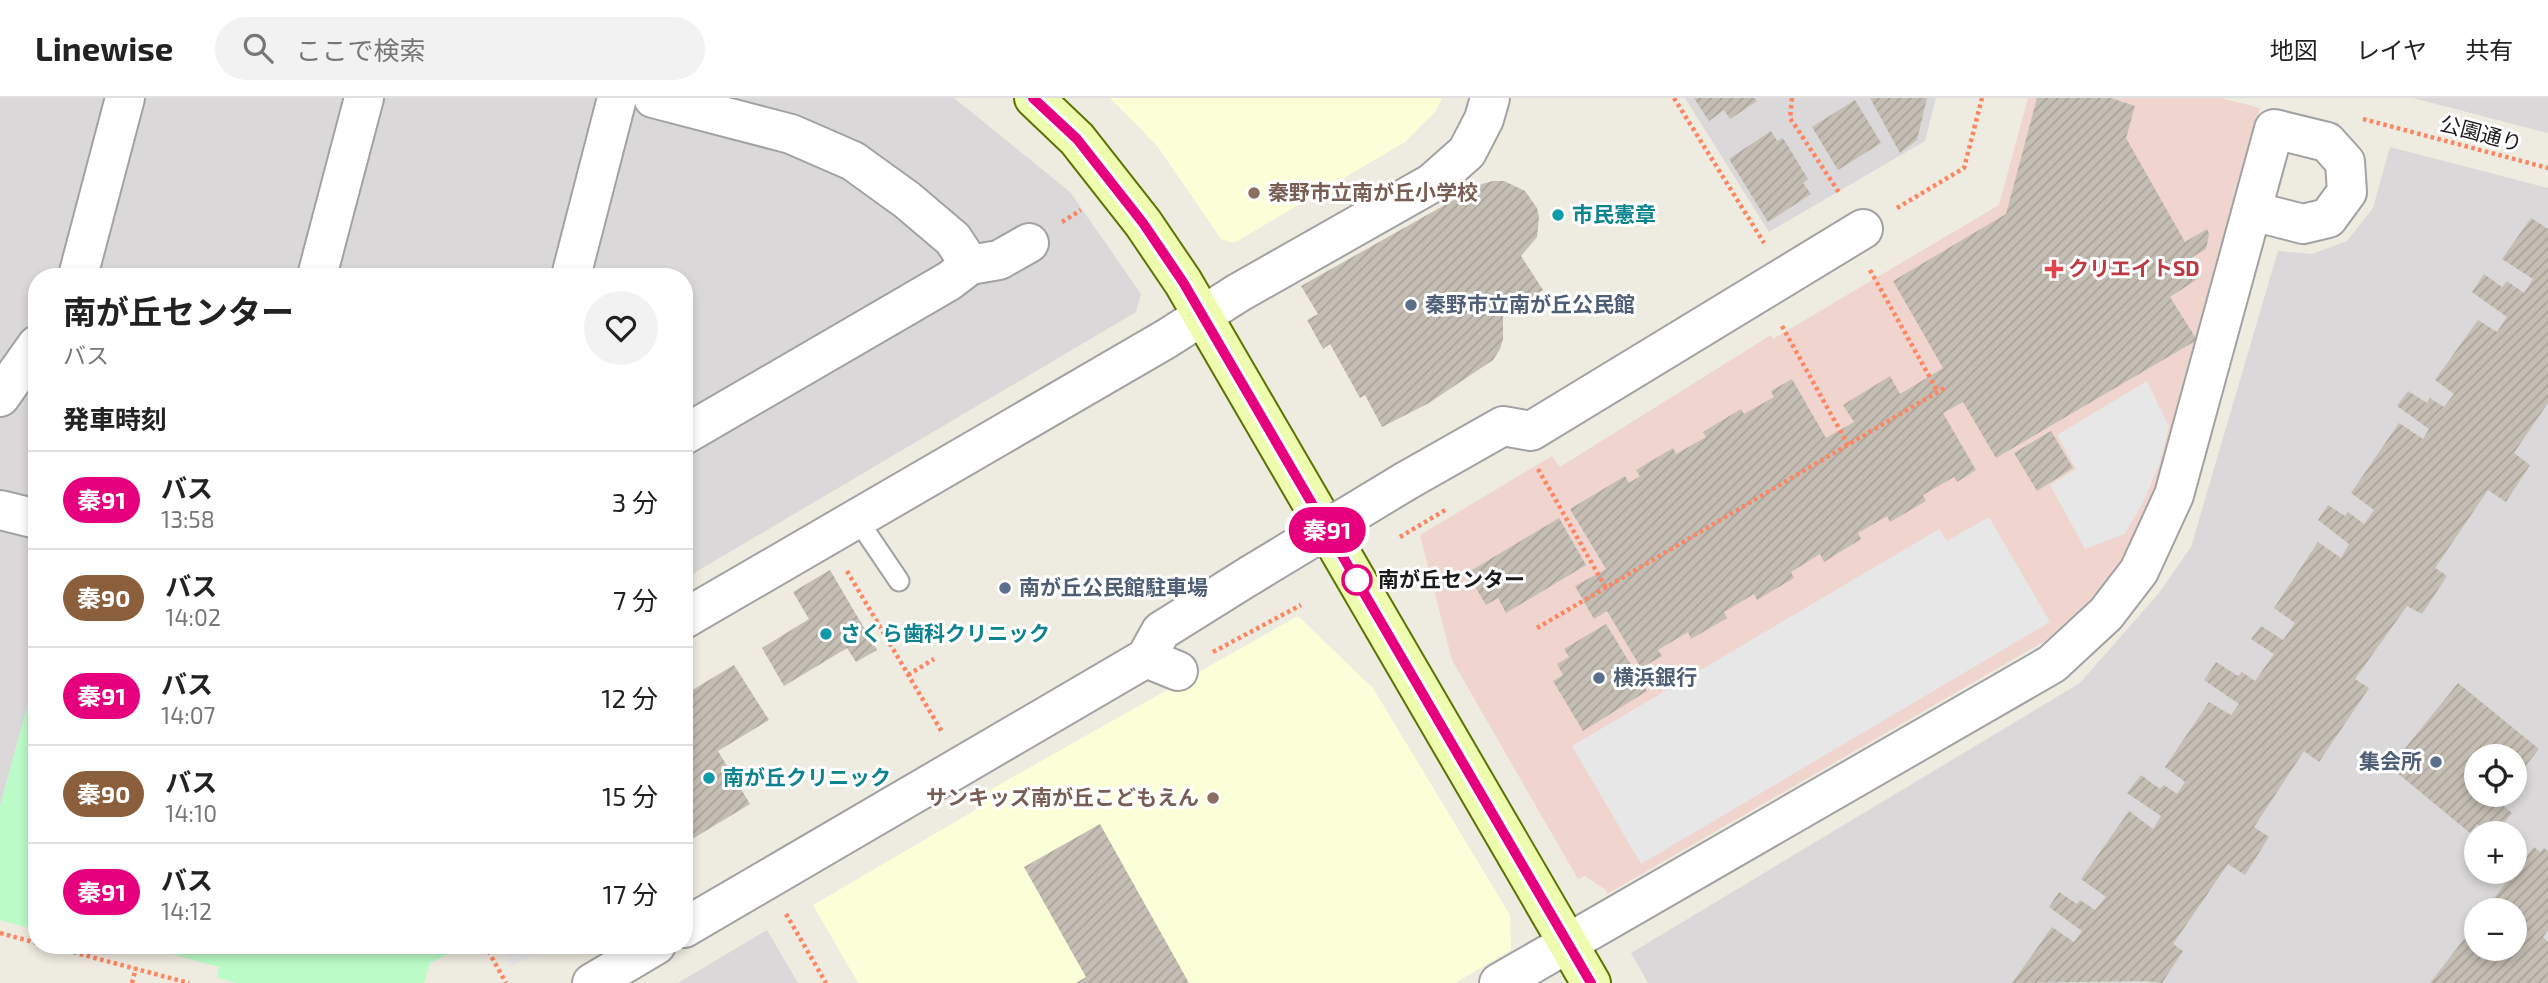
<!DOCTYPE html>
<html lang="ja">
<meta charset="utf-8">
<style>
body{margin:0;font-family:"Exo 2","Noto Sans JP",sans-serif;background:#f2f2f2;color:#222;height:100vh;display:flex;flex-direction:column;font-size:26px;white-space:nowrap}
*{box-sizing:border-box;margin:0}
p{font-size:23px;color:#767676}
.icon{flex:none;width:38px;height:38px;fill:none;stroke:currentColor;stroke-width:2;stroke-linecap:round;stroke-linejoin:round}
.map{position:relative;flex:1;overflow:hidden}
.sheet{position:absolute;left:28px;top:170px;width:665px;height:686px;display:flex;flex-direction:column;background:#fff;border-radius:28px;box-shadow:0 4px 10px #0003}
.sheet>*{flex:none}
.badge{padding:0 14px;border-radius:23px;font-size:24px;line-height:46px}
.tools{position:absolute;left:2464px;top:646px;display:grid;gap:14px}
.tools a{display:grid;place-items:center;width:63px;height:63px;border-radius:50%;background:#fff;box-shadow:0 4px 10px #0003;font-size:35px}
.map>.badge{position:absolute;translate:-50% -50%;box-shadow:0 0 0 4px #fff}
h2{padding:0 35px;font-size:26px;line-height:63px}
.round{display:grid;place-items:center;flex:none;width:74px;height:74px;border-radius:37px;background:#f2f2f2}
.head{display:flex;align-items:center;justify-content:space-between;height:119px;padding:0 35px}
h1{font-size:33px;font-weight:700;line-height:52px}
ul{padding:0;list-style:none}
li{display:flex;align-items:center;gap:21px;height:98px;padding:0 35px;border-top:2px solid #e0e0e0}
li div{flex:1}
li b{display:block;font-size:26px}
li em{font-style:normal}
li .badge{min-width:77px;font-weight:700;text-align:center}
header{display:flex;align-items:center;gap:42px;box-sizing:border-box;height:98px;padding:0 35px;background:#fff;border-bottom:2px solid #e0e0e0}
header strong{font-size:33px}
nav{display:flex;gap:38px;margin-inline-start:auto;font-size:24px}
.search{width:490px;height:63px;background:#f2f2f2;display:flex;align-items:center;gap:18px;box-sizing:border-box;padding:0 24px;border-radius:38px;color:#767676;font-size:26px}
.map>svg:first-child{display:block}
</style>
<header>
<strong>Linewise</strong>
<div class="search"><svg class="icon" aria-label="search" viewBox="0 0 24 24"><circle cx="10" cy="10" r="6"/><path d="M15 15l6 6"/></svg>ここで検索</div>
<nav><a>地図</a><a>レイヤ</a><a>共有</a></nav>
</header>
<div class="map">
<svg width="2548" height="885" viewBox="0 0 2548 885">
<defs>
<pattern id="building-hatch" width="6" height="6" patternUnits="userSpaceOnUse" patternTransform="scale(1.75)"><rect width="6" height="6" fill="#c5beb4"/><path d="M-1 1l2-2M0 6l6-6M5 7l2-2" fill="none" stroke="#a9a39a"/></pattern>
</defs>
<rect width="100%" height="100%" fill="#eeebe0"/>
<path fill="#dad8d8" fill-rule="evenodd" d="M0 0H954L1070 94 1141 196 1136 214 684 481V178H37V573L0 708Z
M1685 0H1936L1925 43 1769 134Z
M2413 0H2548V35Z
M2390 49 2548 90V885H1648L1631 855 2080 585 2159 495 2191 449 2278 153 2312 156 2347 143 2373 110ZM2476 658H2515V696H2476ZM2476 735H2515V774H2476ZM2476 812H2515V850H2476Z
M767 832 798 885H678Z"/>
<path fill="#f0d4ce" d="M2028 0H2221L2260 10 2153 413 2114 480 2045 543 1607 796 1606 792 1585 778 1578 781 1452 562 1420 437 1552 358 1560 369 1771 237 1773 241 1999 107Z"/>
<path fill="#faffd8" d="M1110 0H1442L1435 14 1405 44 1234 145 1221 141 1158 49Z
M1298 518 1373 590 1510 817 1511 852 1455 885H858L813 807 984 707 988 693Z"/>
<path fill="#bafbc7" d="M37 573V832L0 822V708Z
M138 847H465L430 865 424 885H237L217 880 219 869Z"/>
<path fill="#e7e7e7" d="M2147 283 2169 329 2159 367 2144 402 2125 436 2085 451 2050 387 2076 371 2057 337Z
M1989 419 2050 524 1641 766 1572 648 1939 431 1947 443Z
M498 847H549L511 869Z"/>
<path fill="url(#building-hatch)" d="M1694 0H1755L1757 3 1730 21 1724 12 1709 23Z
M1870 0H1927L1917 42 1900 55Z
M2037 0H2111L2135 8 2126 40 2185 144 2207 131 2209 136 2206 151 2189 161 2199 180 2170 199 2197 242 1996 360 1963 304 1943 315 1976 372 1957 384 1954 379 1923 397 1926 403 1890 424 1887 418 1858 435 1861 441 1824 464 1820 456 1791 474 1794 480 1757 502 1754 496 1724 514 1727 520 1691 541 1688 534 1658 552 1662 558 1641 570 1607 513 1594 521 1575 488 1606 471 1570 411 1625 378 1629 385 1640 378 1636 372 1673 350 1676 356 1706 339 1703 334 1741 311 1744 316 1774 299 1771 293 1792 281 1826 340 1854 324 1843 307 1890 278 1900 296 1943 270 1893 183 2006 116Z
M1855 2 1881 45 1838 72 1812 29Z
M1771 33 1777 43 1783 40 1808 81 1803 85 1811 96 1768 124 1729 61Z
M1493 83H1504L1525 93 1537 110 1539 119 1537 139 1521 158 1543 192 1528 202 1525 200 1498 211 1503 217V241L1500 251 1493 262 1429 305 1382 329 1365 297 1360 300 1330 246 1323 251 1307 222 1318 216 1301 188 1482 86Z
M2531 120 2548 131V305L2514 355 2530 367 2506 404 2488 392 2435 470 2447 478 2422 516 2407 508 2355 581 2369 590 2319 664 2304 653 2254 729 2269 739 2245 777 2228 766 2173 846 2183 853 2162 885 2147 883 2012 885 2052 829 2074 844 2082 833 2049 809 2059 794 2077 806 2080 802 2095 812 2106 799 2081 781 2129 713 2153 731 2161 718 2127 695 2141 677 2160 691 2164 687 2177 696 2185 684 2165 669 2209 604 2231 617 2239 606 2204 582 2216 564 2238 578 2242 574 2255 583 2274 556 2251 541 2261 528 2283 542 2295 525 2274 510 2318 444 2341 460 2349 446 2318 422 2328 407 2345 418 2348 414 2364 426 2374 412 2351 395 2399 325 2423 341 2429 331 2397 308 2408 293 2427 305 2430 300 2444 309 2454 296 2435 282 2478 222 2497 234 2507 219 2472 194 2484 176 2502 189 2507 183 2524 195 2533 181 2502 161Z
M2051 333 2073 370 2037 393 2014 355Z
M1559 420 1586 467 1506 515 1498 500 1486 507 1467 475Z
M830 472 877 552 856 564 847 550 784 588 762 550 809 521 793 494Z
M1606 526 1647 593 1583 633 1553 583 1563 577 1557 566 1569 559 1564 551Z
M734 567 769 622 718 653 750 706 684 746V597Z
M2458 585 2539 651 2515 681V658H2476V696H2502L2497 703 2512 715 2496 735H2489L2477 726 2470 735 2390 669Z
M1100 726 1189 885H1076L1086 879 1024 769Z
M2534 749 2540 754 2544 750 2548 753V832L2543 839 2548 844V885H2430L2464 841 2470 845 2473 841 2476 843V850H2515V812H2490L2487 809Z"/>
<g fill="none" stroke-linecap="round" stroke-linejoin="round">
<defs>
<path id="lane" d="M857 421 899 483"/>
<path id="street" d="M653 0 791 36 853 63 907 102 953 141 970 167 949 183 684 337
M970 167 999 162 1029 145
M78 178 125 0
M317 178 364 0
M571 178 617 0
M0 299 37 247
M1406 383 1503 328 1531 333 1863 131
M0 412 37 421
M684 521 1166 241 1238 195 1432 85 1467 54 1484 21 1490 0
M1146 560 1178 573
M684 830 1146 560 1161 533 1249 478
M592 885 656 847
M1499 885 2052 566 2106 516 2139 473 2174 397 2274 31 2327 44 2345 64 2347 94 2328 120 2303 126 2252 113"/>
<path id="secondary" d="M1034 0 1077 41 1143 125 1183 184 1591 885"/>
</defs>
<use href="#lane" stroke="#a2a2a2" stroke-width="23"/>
<use href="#street" stroke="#a2a2a2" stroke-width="42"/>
<use href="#secondary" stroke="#5a7401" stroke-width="42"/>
<path stroke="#ff8460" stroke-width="4.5" stroke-dasharray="3.5 3.5" stroke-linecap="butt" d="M1674 0 1764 145
M1792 0 1790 20 1840 96
M2363 21 2548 70
M1897 110 1964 70 1982 0
M1062 124 1081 112
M1870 172 1938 294
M1782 228 1848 347
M1538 371 1606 490
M1400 439 1447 411
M847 473 942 634
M1537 530 1946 289
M1213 554 1301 507
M908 577 934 561
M786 816 826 885
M0 835 37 845
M46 847 189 885
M485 847 506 885
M132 885 136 870"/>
<use href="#lane" stroke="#fff" stroke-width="19"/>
<use href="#street" stroke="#fff" stroke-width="38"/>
<use href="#secondary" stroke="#eefcb0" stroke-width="38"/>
<defs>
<path id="street-bridge" d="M1249 478 1406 383"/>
</defs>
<use href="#street-bridge" stroke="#a2a2a2" stroke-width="42" stroke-linecap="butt"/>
<use href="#street-bridge" stroke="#fff" stroke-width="38"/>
</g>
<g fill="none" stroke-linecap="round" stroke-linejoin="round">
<defs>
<path id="line" d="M1033 0 1077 41 1143 125 1183 184 1591 885"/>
</defs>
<use href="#line" stroke="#fff" stroke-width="16"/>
<use href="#line" stroke="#e6007e" stroke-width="10"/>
</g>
<g fill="#8d6e63" stroke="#fff" stroke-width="2.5">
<circle cx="1254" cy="95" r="7"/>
<circle cx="1213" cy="700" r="7"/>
</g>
<g fill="#0f9aa8" stroke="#fff" stroke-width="2.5">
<circle cx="1558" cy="117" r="7"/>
<circle cx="826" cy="536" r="7"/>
<circle cx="709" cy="680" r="7"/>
</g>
<path fill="#e0444e" stroke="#fff" stroke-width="2.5" d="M2050.5 160.5h7v7h7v7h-7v7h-7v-7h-7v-7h7z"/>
<g fill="#5c6f8a" stroke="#fff" stroke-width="2.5">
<circle cx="1411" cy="207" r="7"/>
<circle cx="1005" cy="490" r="7"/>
<circle cx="1599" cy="580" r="7"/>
<circle cx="2436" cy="664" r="7"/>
</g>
<circle fill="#fff" stroke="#e6007e" stroke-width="3.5" cx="1357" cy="482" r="14"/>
<g text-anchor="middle" stroke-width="6" stroke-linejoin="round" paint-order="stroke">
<g font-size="21" fill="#1b1b1b" stroke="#fff">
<text transform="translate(2481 36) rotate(15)" y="7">公園通り</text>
</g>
<g font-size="21" font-weight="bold" fill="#785e54" stroke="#fff" text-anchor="start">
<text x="1268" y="102">秦野市立南が丘小学校</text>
<text x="1199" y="707" text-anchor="end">サンキッズ南が丘こどもえん</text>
</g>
<g font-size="21" font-weight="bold" fill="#0d838f" stroke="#fff" text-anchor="start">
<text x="1572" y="124">市民憲章</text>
<text x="840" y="543">さくら歯科クリニック</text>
<text x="723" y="687">南が丘クリニック</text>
</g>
<g font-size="21" font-weight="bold" fill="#be3a42" stroke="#fff" text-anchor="start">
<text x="2068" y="178">クリエイトSD</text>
</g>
<g font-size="21" font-weight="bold" fill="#4e5e75" stroke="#fff" text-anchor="start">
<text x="1425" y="214">秦野市立南が丘公民館</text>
<text x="1019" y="497">南が丘公民館駐車場</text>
<text x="1613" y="587">横浜銀行</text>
<text x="2422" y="671" text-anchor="end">集会所</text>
</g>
<g font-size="21" font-weight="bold" fill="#1b1b1b" stroke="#fff" text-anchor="start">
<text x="1378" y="489">南が丘センター</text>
</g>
</g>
</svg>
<div class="tools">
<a><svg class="icon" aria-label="locate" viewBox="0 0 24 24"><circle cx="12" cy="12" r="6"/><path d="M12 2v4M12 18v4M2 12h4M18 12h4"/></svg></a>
<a>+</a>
<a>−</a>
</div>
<b class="badge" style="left:1327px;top:432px;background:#e6007e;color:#fff">秦91</b>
<section class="sheet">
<div class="head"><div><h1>南が丘センター</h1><p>バス</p></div><a class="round"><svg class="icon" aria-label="heart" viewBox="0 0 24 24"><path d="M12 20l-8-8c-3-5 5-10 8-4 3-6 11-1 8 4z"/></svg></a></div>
<h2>発車時刻</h2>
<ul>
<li><span class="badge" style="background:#e6007e;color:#fff">秦91</span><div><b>バス</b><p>13:58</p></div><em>3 分</em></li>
<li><span class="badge" style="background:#8b5e3c;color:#fff">秦90</span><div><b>バス</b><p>14:02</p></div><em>7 分</em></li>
<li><span class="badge" style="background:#e6007e;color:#fff">秦91</span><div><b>バス</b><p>14:07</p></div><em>12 分</em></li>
<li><span class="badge" style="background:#8b5e3c;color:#fff">秦90</span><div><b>バス</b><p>14:10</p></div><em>15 分</em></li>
<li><span class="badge" style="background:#e6007e;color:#fff">秦91</span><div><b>バス</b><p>14:12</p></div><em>17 分</em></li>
</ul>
</section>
</div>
